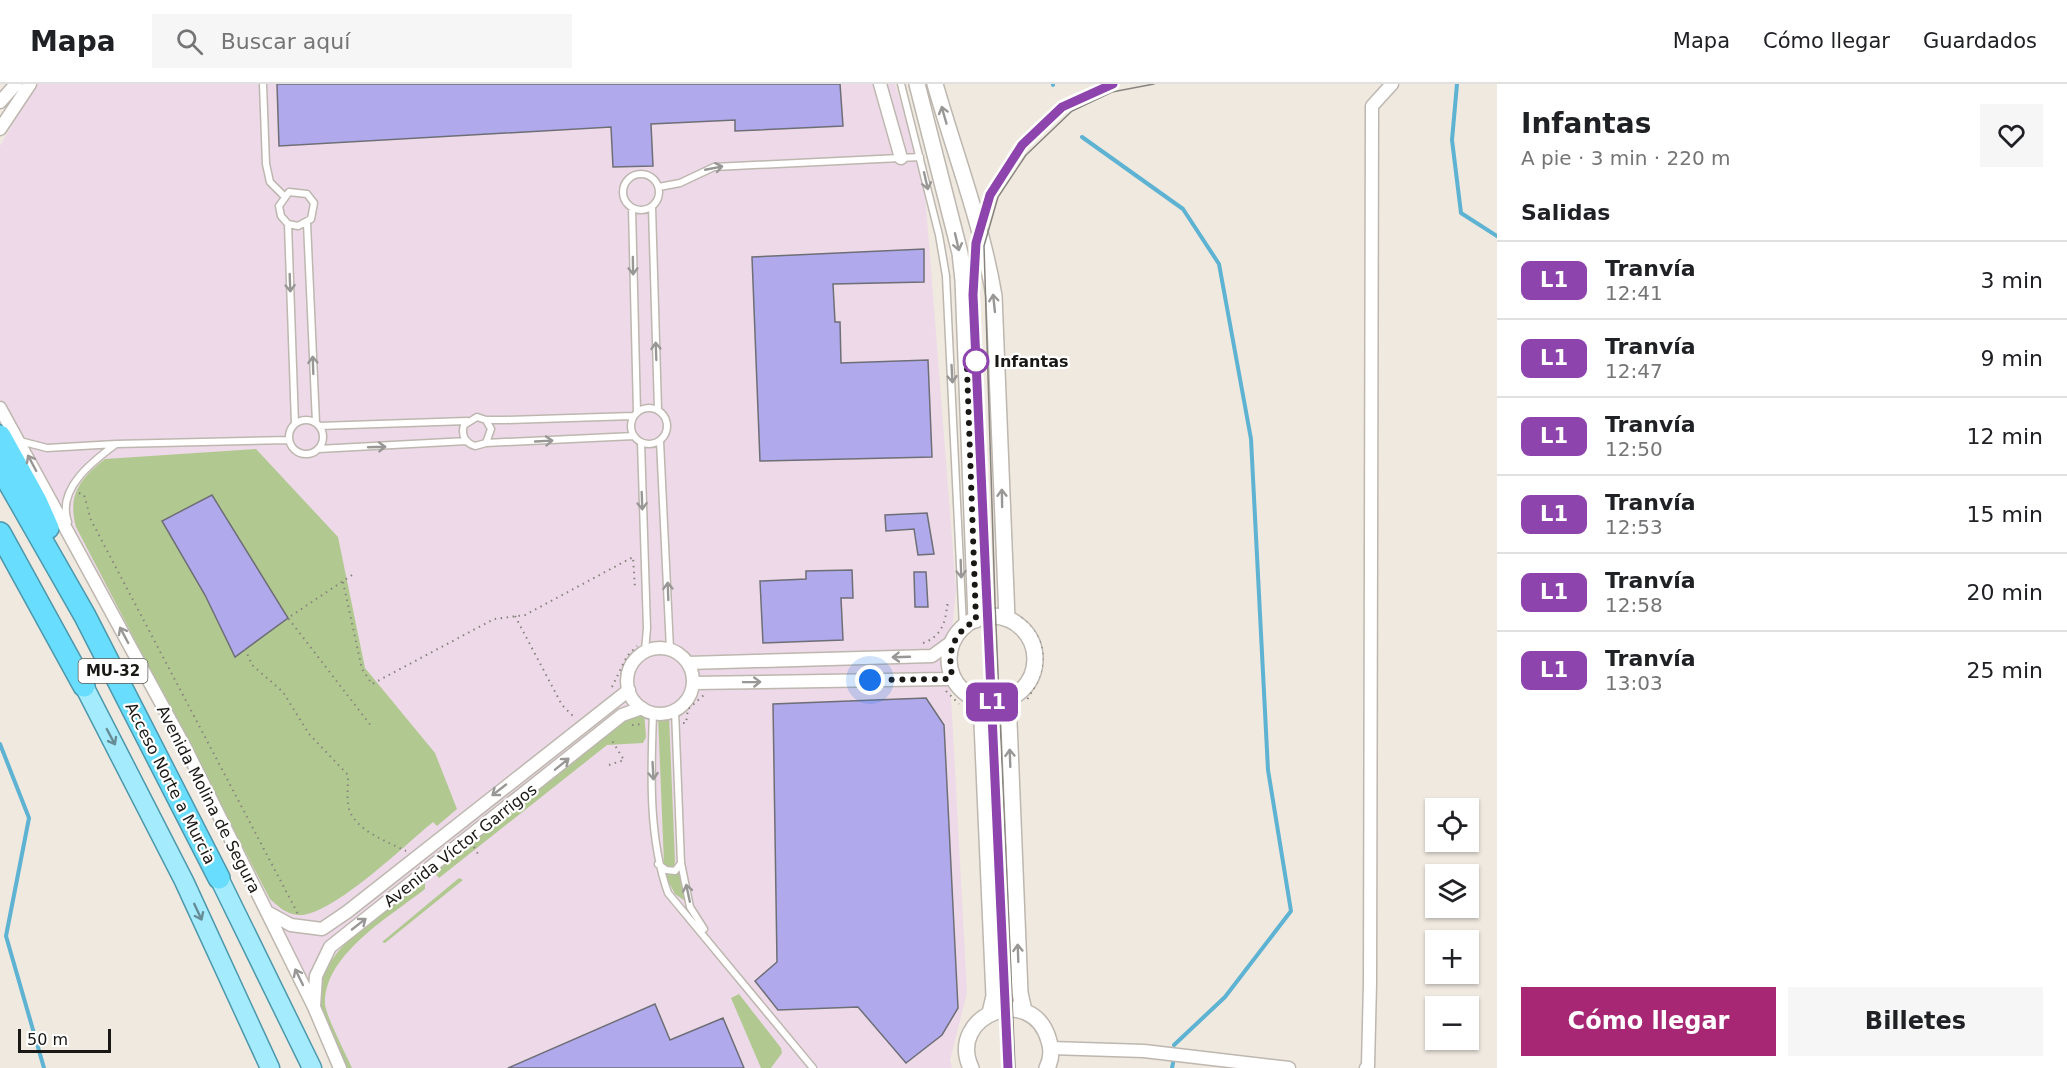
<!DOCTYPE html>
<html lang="es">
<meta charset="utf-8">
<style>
body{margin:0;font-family:"DejaVu Sans",sans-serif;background:#f6f6f6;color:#202124;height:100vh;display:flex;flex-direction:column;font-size:22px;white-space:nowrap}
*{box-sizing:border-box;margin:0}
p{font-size:20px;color:#757577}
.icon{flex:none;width:33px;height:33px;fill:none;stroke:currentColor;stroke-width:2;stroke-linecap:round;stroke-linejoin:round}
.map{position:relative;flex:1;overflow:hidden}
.side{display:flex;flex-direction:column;background:#fff;width:570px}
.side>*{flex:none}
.badge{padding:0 12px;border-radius:9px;font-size:21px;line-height:39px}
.fabs{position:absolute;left:1425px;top:714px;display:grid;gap:12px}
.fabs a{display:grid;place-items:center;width:54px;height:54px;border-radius:0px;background:#fff;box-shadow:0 2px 4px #0004;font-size:30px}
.scale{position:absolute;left:18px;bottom:15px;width:93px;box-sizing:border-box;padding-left:6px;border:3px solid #1a1815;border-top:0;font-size:16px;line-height:21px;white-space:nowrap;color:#1a1815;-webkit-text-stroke:4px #fff;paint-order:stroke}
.you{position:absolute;width:30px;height:30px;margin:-15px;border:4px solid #fff;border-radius:50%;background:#1a73e8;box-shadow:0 0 0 9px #1a73e833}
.map>.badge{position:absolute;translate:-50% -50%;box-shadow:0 0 0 3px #fff}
h2{padding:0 24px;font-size:22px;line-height:54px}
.round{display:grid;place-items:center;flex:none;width:63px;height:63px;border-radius:0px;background:#f6f6f6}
.headline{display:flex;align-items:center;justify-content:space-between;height:102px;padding:0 24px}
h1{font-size:28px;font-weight:700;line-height:45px}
.cta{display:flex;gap:12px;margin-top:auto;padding:12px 24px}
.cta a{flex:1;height:69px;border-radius:0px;background:#a72775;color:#fff;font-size:24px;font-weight:700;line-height:69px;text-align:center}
.cta a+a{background:#f6f6f6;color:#202124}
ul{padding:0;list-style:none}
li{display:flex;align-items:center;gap:18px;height:78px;padding:0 24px;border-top:2px solid #e0e0e0}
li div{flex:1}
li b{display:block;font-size:22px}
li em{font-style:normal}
li .badge{min-width:66px;font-weight:700;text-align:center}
header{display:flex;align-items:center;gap:36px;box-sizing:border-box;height:84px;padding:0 30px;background:#fff;border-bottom:2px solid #e0e0e0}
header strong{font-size:28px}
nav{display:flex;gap:33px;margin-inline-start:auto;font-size:21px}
.search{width:420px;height:54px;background:#f6f6f6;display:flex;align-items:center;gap:15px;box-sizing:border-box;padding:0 21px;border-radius:0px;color:#757577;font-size:22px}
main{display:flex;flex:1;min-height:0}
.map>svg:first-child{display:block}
</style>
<header>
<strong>Mapa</strong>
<div class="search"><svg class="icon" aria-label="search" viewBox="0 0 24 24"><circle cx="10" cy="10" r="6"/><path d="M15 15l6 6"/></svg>Buscar aquí</div>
<nav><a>Mapa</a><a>Cómo llegar</a><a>Guardados</a></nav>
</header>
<main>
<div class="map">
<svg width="1497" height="984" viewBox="0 0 1497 984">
<rect width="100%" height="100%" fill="#efe9e0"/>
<path fill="#edd9e8" d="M35 0H895L924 96 956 506 949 576 967 909 950 976 952 984H335L289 878 120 550 0 337V62Z"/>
<path fill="#b1c990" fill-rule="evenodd" d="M256 365 338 453 365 584 435 669 457 725 437 742 433 738C406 760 330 834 298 831 286 830 279 823 270 815L76 443C67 410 81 394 105 375ZM212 411 288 534 235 573 205 511 163 438Z
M644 628 646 653 643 659 607 661 439 794 434 788 629 632Z
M658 632H669L675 777 674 782 670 783 664 780Z
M679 786 685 817 675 810 664 789 674 790Z
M459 794 463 796 385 859 382 858Z
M420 799H425V805C391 832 324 870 325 920 326 932 346 970 352 984H345C336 964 322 941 320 919 314 868 385 826 420 799Z
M739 910 781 964 782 969 771 984H761L731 914Z"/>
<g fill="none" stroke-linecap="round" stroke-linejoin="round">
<path stroke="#5eb2d2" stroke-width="4" d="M1053 0V1
M1457 0 1452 56 1461 129 1497 152
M1082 53 1183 125 1219 180 1251 355 1268 686 1291 827 1225 913 1174 961
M0 660 29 734 6 852 44 984
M1172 984 1173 979"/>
</g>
<path fill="#b0aaec" stroke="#6e6e76" stroke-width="1.5" d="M277 0H840L843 42 735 47V36L651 40 653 82 613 83 611 43 279 62Z
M924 165V198L833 200 835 238H840L841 279 928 276 932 373 760 377 752 173Z
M212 411 288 534 235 573 205 511 162 437Z
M927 429 934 470 918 471 914 445 886 447 885 431Z
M852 486 853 514H841L843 556 763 559 760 497 806 495V487Z
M914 488H926L928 523H915Z
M926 614 944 641 958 924 942 951 906 979 858 923 778 926 755 897 777 878 773 620Z
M655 920 670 956 723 934 744 984H508Z"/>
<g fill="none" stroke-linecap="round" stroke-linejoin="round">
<defs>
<path id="service" d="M263 0 266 80 270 98 284 112
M901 0 939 151 946 192 963 543
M623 108a18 18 0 1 1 36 0a18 18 0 1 1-36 0Z
M659 103 680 99 714 83 920 73
M652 123 658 325
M632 124 637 328
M307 139 316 339
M288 140 298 142 311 135 314 119 307 110 289 108 279 122 281 132 288 140 295 340
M631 342a18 18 0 1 1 36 0a18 18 0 1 1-36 0Z
M289 353a17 17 0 1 1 34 0a17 17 0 1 1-34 0Z
M486 336 491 345 486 359 475 362C465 359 461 351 464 341L477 333 486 336H505L633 332
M319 342 467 337
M20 357 47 364 116 360C93 377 56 405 68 438
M660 357 670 565
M641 358 647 544 645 567
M486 359 634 352
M116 360 288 356
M318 365 467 357
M675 626 681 779 690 823 704 845
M653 629C651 687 648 753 668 809L813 984
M658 780 666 786 675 787 681 779"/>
<path id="minor" d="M880 0 901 74
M0 18 16 0
M0 45 30 0
M0 324 185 663 314 923 340 984
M627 597a33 33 0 1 1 66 0a33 33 0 1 1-66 0Z
M688 579 932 572 954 556
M693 599 947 595 952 591
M267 828 291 841 322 845 347 828 629 606
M314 922 316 892 330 863 622 631 642 624
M1051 964 1144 967 1289 984
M1366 984 1368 982 1370 899 1372 22 1392 0"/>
<path id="tertiary" d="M917 0 960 169 963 196 976 536
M935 0C955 70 982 140 994 212L1007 535
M949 575a43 43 0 1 1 86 0a43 43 0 1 1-86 0Z
M971 613 982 639 994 912 990 929
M1012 614 1009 638 1020 909 1024 927
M971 984C946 931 1033 897 1049 957 1052 966 1051 976 1047 984"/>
<path id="primary" d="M84 602 184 797 270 984
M219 794 312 984"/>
<path id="motorway" d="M0 352 36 417 48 444
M0 383 85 532 219 794
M0 449 84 602"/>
</defs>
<use href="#service" stroke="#bdb7af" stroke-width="9"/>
<use href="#minor" stroke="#bdb7af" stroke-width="15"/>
<use href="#tertiary" stroke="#bdb7af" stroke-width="18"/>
<use href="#primary" stroke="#4d98ac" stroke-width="21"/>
<use href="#motorway" stroke="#4d98ac" stroke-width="24"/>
<path stroke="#88847e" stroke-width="2" stroke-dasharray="1.5 4.5" stroke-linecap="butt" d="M79 409 84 411 91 436 298 830
M352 491 288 534 372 643
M343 498 362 585 372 600 494 535 525 531 633 473 635 505
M515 532 562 621 574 633
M1021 534C1052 558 1046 588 1026 617
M923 559C941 553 946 538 947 521H952
M245 565 252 581 283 608 309 650 348 691C348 701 347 711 348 720 351 745 386 757 406 767
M612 603 627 572 637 562
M946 607 959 620
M683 639H686L688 625 704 611
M632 641 644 640
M609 681 624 676 611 655
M474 763 478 770"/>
<use href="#service" stroke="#fff" stroke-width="6"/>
<use href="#minor" stroke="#fff" stroke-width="12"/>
<use href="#tertiary" stroke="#fff" stroke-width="15"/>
<use href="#primary" stroke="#a4ebfe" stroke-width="18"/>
<use href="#motorway" stroke="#68ddfd" stroke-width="21"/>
<path stroke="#87837d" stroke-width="1.5" d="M1013 76C1029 52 1052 28 1078 16
M976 160 973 211 984 457
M1015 984 995 519 984 162 998 113 1026 71 1072 27 1112 8 1154 0"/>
</g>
<defs><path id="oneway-shaft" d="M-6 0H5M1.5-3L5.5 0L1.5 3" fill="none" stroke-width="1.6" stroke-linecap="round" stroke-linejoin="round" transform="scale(1.5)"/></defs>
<g stroke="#989796">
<use href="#oneway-shaft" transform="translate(944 31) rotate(-106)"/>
<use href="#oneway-shaft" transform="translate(714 84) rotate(-11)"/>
<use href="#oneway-shaft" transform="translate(926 97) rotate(77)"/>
<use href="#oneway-shaft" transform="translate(957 158) rotate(77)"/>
<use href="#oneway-shaft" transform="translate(633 182) rotate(89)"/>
<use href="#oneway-shaft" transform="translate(290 199) rotate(88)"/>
<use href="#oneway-shaft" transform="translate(994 219) rotate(-96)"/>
<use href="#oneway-shaft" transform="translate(656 267) rotate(-92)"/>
<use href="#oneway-shaft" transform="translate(313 281) rotate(-92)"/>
<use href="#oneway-shaft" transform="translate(952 290) rotate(87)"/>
<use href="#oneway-shaft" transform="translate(544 357) rotate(-3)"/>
<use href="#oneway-shaft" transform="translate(377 363) rotate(-2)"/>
<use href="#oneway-shaft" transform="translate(32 379) rotate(-118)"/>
<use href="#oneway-shaft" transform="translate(1002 414) rotate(-91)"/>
<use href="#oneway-shaft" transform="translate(642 417) rotate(88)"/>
<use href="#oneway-shaft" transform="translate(961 485) rotate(88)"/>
<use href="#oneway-shaft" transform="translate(668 507) rotate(-92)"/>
<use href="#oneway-shaft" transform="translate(124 551) rotate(-118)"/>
<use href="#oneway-shaft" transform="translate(901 573) rotate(178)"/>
<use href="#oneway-shaft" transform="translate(752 598) rotate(-1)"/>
<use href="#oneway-shaft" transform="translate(1010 674) rotate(-92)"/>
<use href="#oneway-shaft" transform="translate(562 680) rotate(-39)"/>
<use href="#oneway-shaft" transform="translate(653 687) rotate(87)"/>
<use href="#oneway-shaft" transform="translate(499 706) rotate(142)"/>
<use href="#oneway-shaft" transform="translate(688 809) rotate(-102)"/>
<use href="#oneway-shaft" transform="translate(359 840) rotate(-38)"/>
<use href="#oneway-shaft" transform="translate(1018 869) rotate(-92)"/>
<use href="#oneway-shaft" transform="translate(299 893) rotate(-116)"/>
</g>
<g stroke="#668c95">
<use href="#oneway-shaft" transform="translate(111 653) rotate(62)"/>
<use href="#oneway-shaft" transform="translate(198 828) rotate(65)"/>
</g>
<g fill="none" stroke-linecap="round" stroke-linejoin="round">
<defs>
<path id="line" d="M1008 984 973 211 976 159 990 111 1022 61 1062 23 1113 0"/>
</defs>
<use href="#line" stroke="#fff" stroke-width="14"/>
<use href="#line" stroke="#8e44ad" stroke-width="9"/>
<path stroke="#1a1815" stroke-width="6" stroke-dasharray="0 10.8" d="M870 596 947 595 952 591C947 566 954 549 976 536L967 285 976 277"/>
</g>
<circle fill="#fff" stroke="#8e44ad" stroke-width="3" cx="976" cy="277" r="12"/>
<g text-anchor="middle" stroke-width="4.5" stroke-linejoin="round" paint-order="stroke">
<rect fill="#fff" stroke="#5f5d5b" stroke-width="1.5" x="78.5" y="575" width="69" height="24" rx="4.5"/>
<g font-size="15" font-weight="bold" fill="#1a1815">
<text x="113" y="592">MU-32</text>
</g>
<g font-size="16" font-weight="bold" fill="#1a1815" stroke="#fff" text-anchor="start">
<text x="994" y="283">Infantas</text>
</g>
<g font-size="16" fill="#1a1815" stroke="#fff">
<text transform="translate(171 699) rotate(63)" y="6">Acceso Norte a Murcia</text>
<text transform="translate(209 715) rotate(63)" y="6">Avenida Molina de Segura</text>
<text transform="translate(460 761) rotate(-38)" y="6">Avenida Víctor Garrigos</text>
</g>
</g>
</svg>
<div class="fabs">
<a><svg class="icon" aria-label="locate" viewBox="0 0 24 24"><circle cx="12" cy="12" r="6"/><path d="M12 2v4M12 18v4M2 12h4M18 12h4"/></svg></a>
<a><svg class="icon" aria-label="layers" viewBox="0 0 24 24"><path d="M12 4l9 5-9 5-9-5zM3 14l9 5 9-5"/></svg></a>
<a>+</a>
<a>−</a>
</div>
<div class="scale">50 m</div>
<div class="you" style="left:870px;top:596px"></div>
<b class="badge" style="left:992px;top:618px;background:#8e44ad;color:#fff">L1</b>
</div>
<section class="side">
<div class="headline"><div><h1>Infantas</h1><p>A pie · 3 min · 220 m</p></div><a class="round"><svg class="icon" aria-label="heart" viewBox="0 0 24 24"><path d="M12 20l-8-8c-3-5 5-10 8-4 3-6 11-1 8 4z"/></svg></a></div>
<h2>Salidas</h2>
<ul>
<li><span class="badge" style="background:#8e44ad;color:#fff">L1</span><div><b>Tranvía</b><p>12:41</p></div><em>3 min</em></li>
<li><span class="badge" style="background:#8e44ad;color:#fff">L1</span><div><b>Tranvía</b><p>12:47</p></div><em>9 min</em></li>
<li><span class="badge" style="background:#8e44ad;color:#fff">L1</span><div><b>Tranvía</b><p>12:50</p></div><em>12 min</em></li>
<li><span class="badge" style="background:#8e44ad;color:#fff">L1</span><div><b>Tranvía</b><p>12:53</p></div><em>15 min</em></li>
<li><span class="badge" style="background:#8e44ad;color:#fff">L1</span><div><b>Tranvía</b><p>12:58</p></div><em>20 min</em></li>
<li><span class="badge" style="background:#8e44ad;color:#fff">L1</span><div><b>Tranvía</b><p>13:03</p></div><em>25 min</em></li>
</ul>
<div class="cta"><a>Cómo llegar</a><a>Billetes</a></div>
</section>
</main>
